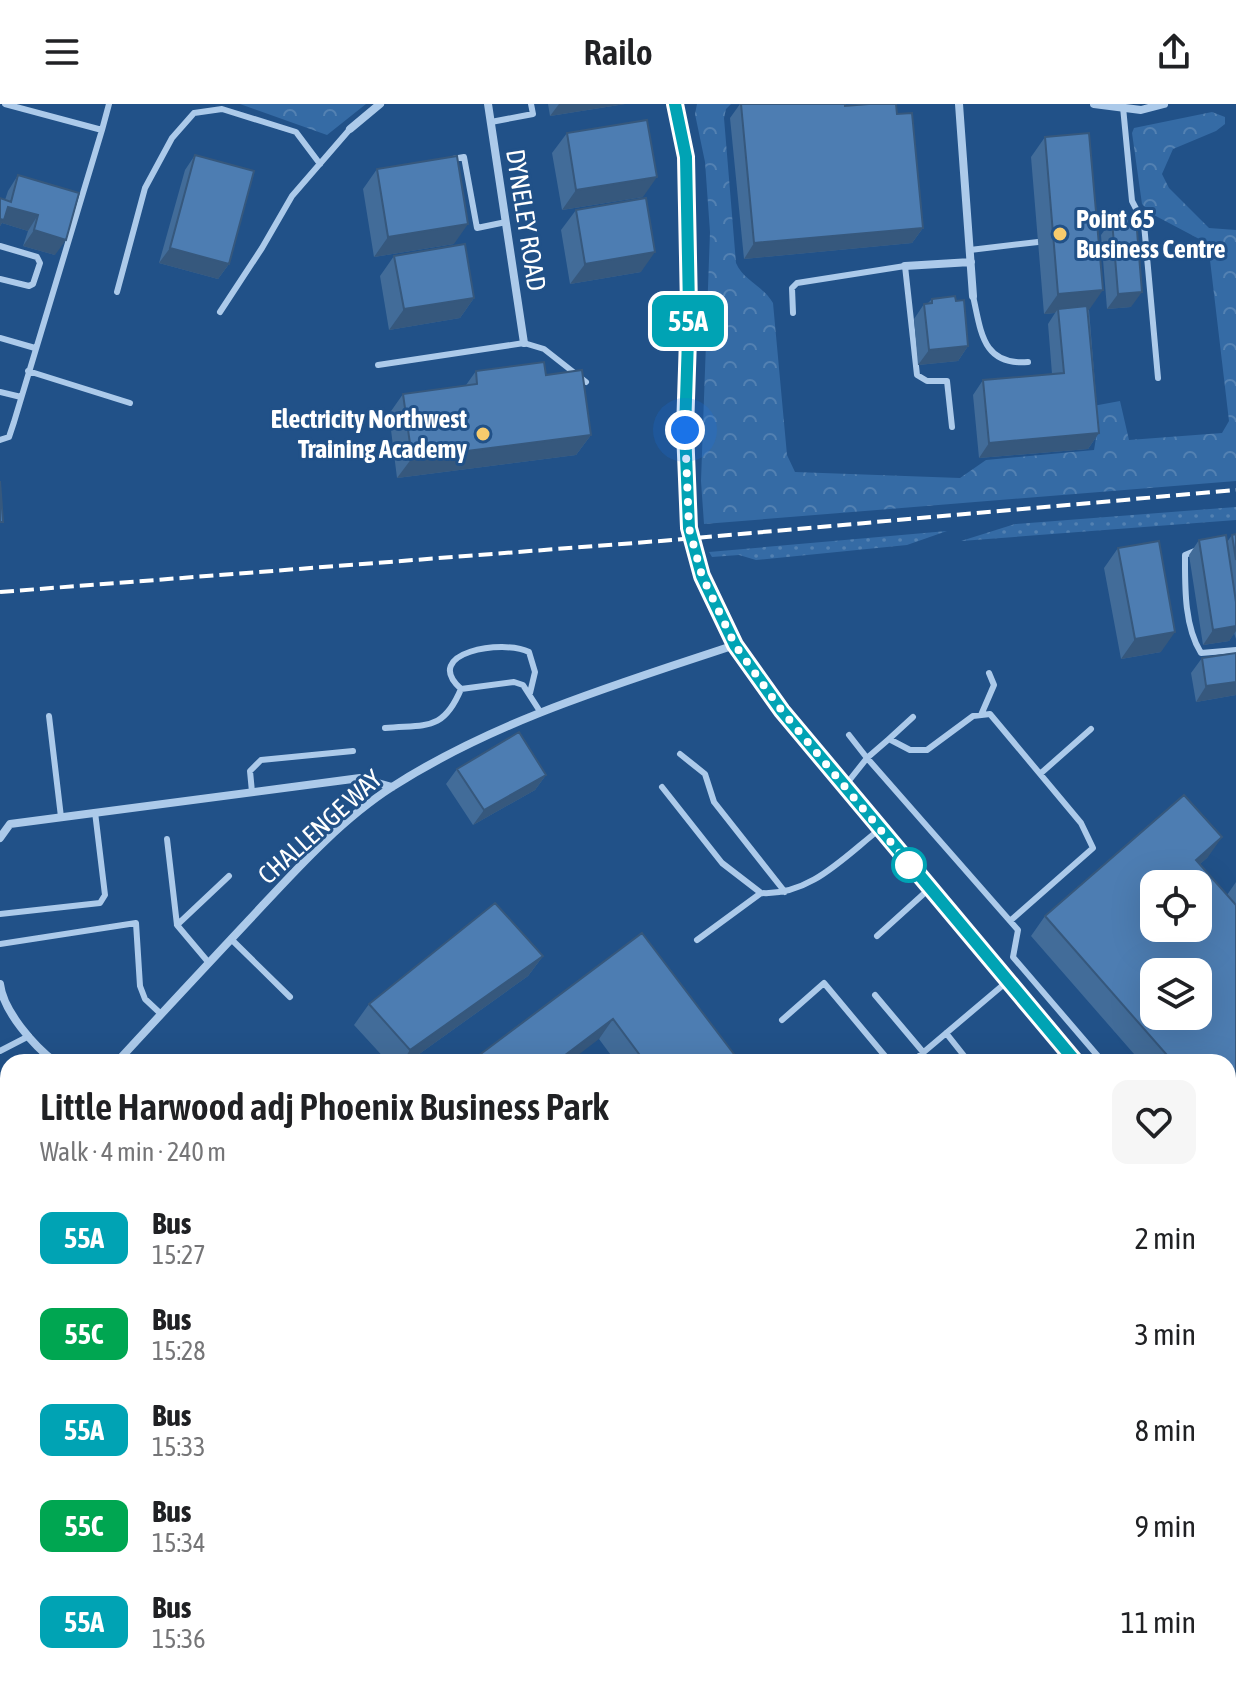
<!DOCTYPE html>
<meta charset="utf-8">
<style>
body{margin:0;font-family:"Asap Condensed",sans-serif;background:#f6f6f6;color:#202124;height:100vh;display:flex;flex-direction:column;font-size:30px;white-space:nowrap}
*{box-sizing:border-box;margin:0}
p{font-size:26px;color:#757577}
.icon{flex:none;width:44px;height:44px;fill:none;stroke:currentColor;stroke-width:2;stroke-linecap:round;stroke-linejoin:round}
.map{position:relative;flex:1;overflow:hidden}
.panel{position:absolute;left:0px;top:950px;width:1236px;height:634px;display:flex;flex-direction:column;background:#fff;border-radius:24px 24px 0 0;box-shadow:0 8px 32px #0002}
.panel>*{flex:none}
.badge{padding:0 16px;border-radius:12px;font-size:28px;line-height:52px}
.fabs{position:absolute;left:1140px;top:766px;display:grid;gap:16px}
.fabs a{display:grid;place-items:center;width:72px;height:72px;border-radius:16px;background:#fff;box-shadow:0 8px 32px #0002;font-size:40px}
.you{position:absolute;width:40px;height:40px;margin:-20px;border:6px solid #fff;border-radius:50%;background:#1a73e8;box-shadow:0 0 0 12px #1a73e833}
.map>.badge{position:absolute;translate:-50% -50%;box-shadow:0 0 0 4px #fff}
.round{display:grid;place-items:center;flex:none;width:84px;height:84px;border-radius:16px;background:#f6f6f6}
.headline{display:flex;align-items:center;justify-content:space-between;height:136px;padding:0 40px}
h1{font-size:38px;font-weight:600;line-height:60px}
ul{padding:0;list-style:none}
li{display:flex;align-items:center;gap:24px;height:96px;padding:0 40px}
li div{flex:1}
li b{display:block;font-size:30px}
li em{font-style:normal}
li .badge{min-width:88px;font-weight:700;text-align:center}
header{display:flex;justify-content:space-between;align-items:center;height:104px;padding:0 40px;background:#fff;font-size:36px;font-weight:600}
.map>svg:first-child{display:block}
</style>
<header><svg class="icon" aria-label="menu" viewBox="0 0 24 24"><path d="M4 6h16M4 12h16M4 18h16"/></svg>Railo<svg class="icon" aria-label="share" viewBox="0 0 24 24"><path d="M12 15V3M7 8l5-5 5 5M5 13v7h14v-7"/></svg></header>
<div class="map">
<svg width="1236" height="1583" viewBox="0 0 1236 1583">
<defs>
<pattern id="grass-dots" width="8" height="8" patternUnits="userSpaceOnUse" patternTransform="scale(2)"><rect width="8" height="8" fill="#356ba5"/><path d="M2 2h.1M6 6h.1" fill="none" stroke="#5381b2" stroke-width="1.8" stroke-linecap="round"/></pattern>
<pattern id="forest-crowns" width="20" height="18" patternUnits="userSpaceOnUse" patternTransform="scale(2)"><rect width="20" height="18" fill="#356ba5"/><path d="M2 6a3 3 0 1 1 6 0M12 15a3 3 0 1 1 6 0" fill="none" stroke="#5381b2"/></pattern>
<pattern id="garden-furrows" width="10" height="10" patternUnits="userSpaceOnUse" patternTransform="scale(2)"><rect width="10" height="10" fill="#356ba5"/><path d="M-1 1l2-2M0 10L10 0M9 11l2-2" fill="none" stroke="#5381b2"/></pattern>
</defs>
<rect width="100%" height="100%" fill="#215188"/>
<path fill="url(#grass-dots)" d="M1236 403V416L961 437 1015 420Z
M947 427 907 441 756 456 739 451 712 453 709 448Z"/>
<path fill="url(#forest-crowns)" d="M240 0H366L327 31Z
M697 0H731L726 5 724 14 736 159C743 176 762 181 773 199L787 351 795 368 960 374 986 356 1094 346 1097 328 1093 302 1120 297 1129 336 1222 329 1229 317 1210 156 1203 137 1152 110 1142 100 1132 29 1134 24 1212 8 1225 13V20L1216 27 1173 45 1162 70 1169 84 1209 124 1236 126V377L704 420 701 377 710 128 705 58 695 10Z"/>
<path fill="url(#garden-furrows)" d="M1236 1201V1419L1228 1421V1210Z"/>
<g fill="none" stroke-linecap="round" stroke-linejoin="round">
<path stroke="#accaea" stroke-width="3" stroke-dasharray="4 6" stroke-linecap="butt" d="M1228 1229 1236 1227
M0 1342 6 1352
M1228 1380 1236 1378"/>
<path stroke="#accaea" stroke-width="6" d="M1123 3 1132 97 1144 120 1158 274
M491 18 533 10 531 0
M102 26 109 0
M453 55 464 53 477 124 506 118
M0 142 37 153 40 159 33 180 29 182 0 175
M970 146 1038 138
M117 188 145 84 172 34 194 9 222 5 296 28 320 60
M973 192C981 227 982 262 1028 258
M220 208 262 144 292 92 350 25
M793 209 792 184 797 179 905 162 917 271 927 277H947L952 323
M0 234 35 244
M378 261 524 239 544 245 586 278
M28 267 130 299
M0 288 21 293
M0 336 9 333 14 318 102 26 5 0
M1197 446 1185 451C1185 482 1184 522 1201 549L1236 546
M461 585C420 548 504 535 529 548L535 568 530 589
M461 585 514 578 523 581 541 609
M981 611 994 581 989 569
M49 612 61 713
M385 624C426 620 443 628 461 585
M849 631 867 654 889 635 910 646H927L973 612 990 610 1081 719 1093 744 1010 817
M889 635 913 613
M680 650 705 670 714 698 785 788
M1040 670 1091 625
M662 683 722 759 761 789
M844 683 867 654 1018 826 1013 853 1103 958
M252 688 250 667 261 656 353 647
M167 735 177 821 209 859
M0 810 100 799 105 791 95 708
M177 821 229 772
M877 832 929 785
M231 835 290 893
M697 836 761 789C810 792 844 753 880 725
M0 840 136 819 140 882 145 895 161 910
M875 891 923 948
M782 916 824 879 890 958
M946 929 969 958
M0 947 29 932
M912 958 1009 876
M0 1029 8 1036
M1228 1086 1236 1078
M0 1229 8 1221
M0 1284 8 1298
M0 1473 8 1486
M66 1576 71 1583
M189 1576 194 1583
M367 1576 373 1583
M269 1583 278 1576"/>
<path stroke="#accaea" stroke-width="8" d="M488 0 524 239
M675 0 686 53 689 204 685 326 688 401
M959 0 973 192
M1094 0 1141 6 1164 0
M350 25 380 0
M905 162 971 158
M702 472 735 541 782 607 1076 958
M0 734 10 720 360 674 392 683
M0 880C3 907 34 942 55 958
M117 958C161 910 205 863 250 815 293 769 339 717 392 683 496 616 618 580 735 541
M0 1086 8 1077
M1228 1540 1236 1538
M991 1576 992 1583
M1088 1583 1112 1576"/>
<path stroke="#accaea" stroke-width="14" d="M1228 1111 1236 1113
M1228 1167 1236 1165
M734 1583 743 1576"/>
<path stroke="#f8fafe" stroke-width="22" d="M0 1369 8 1382
M0 1417 8 1430
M103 1576 107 1583
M134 1576 139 1583"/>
<path stroke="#fff" stroke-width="4" stroke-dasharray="14 6" stroke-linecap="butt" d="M0 488 673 436 1236 386"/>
<path stroke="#accaea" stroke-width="8" d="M688 401 689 424 702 472"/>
</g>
<path fill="#426c99" d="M548 0H625L550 12Z
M740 0H845V2L897 10 923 124 912 139 744 155 730 14Z
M567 29 643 93 562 106 552 49Z
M1045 33 1089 206 1099 329 1088 345 979 354 973 291 983 276 1052 270 1048 220 1055 209 1044 210 1031 53Z
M195 51 229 160 218 175 159 159 185 66Z
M377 65 454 140 374 153 363 85Z
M18 71 55 151 23 142 28 127 2 119 0 122V94L5 96 8 87Z
M576 106 641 168 570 180 561 126Z
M1112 116 1131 203 1107 205 1101 131Z
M394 152 474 194 460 214 389 226 380 172Z
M932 195 956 197 968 242 958 257 918 261 914 215 924 200 928 199Z
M476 267 546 271 591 331 576 351 397 374 389 310 403 290 466 281Z
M1236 430V535L1234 529 1229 537 1203 541 1189 451 1199 436 1227 438 1232 431Z
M1118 444 1161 548 1121 555 1104 464Z
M1236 549V591L1196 598 1191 569 1202 554Z
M457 665 546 671 535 686 473 721 446 680Z
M1208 753 1200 760 1227 791 1236 778V1044L1228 1051V958H1141L1031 832 1045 812Z
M642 829 740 958H616L599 935Z
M543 852 528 872 408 958H388L354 921 369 900Z
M451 1576H627L618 1583H456Z"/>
<path fill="#36587d" d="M559 0H625L550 12Z
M657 73 643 93 562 106 576 86Z
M8 103 38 111 28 127 2 119 0 122V114Z
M468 120 454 140 374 153 388 133Z
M923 124 912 139 744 155 754 139Z
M34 126 66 136 55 151 23 142Z
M170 144 229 160 218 175 159 159Z
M655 148 641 168 570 180 585 160Z
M1103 186 1089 206 1059 209 1058 205 1055 209 1044 210 1058 190Z
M1142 188 1131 203 1107 205 1118 190Z
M474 194 460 214 389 226 404 205Z
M968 242 958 257 918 261 929 246Z
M1099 329 1088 345 979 354 989 339Z
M591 331 576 351 397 374 412 354Z
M1236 522V527L1229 537 1203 541 1213 526Z
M1175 528 1161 548 1121 555 1135 535Z
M1236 578V591L1196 598 1206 582Z
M546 671 535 686 473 721 484 706Z
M1222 733 1208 753 1182 776 1196 756Z
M543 852 528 872 408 958H402L410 946Z
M613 915 599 935 569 958H556Z
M1236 1038V1044L1228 1051V1050Z
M40 1576H44L40 1583H30Z
M615 1576H627L618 1583H606Z"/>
<path fill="#4d7db2" stroke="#36587d" stroke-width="2" fill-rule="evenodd" d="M741 0H845V2L869 0H896L897 10 912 9 923 124 754 139Z
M647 16 657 73 576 86 567 29Z
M1089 29 1103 186 1058 190 1045 33Z
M195 51 254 67 229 160 170 144Z
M457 52 468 120 388 133 377 65Z
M18 71 79 89 66 136 34 126 38 111 8 103 4 116 0 115V94L11 98Z
M646 94 655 148 585 160 576 106Z
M1136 114 1142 188 1118 190 1112 116Z
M465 140 474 194 404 205 394 152Z
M955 192 956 197 964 196 968 242 929 246 924 200 932 199V195Z
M1087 202 1099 329 989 339 983 276 1064 269 1058 205Z
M544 258 546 271 582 266 591 331 412 354 403 290 477 280 476 267Z
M0 377 3 418H0Z
M1236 430V456L1232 431Z
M1226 431 1236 498V522L1213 526 1199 436Z
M1159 437 1175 528 1135 535 1118 444Z
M1236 549V578L1206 582 1202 554Z
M519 628 546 671 484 706 457 665Z
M1184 691 1222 733 1196 756 1236 801V1030L1228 1021V958H1173L1045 812ZM1154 780H1198V824H1154ZM1154 868H1198V912H1154Z
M495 799 543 852 410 946 369 900Z
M642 829 740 958H645L613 915 556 958H470Z
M5 1507 8 1510V1576H40L30 1583H0V1510Z
M481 1576H615L606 1583H486Z"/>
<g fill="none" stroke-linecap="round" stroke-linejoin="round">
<defs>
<path id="line" d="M675 0 686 53 689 204 685 326 689 424 702 472 735 541 782 607 1076 958"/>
</defs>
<use href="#line" stroke="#fff" stroke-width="18"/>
<use href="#line" stroke="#00a3b4" stroke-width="12"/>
<path stroke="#fff" stroke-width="8" stroke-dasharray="0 14.4" d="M685 326 689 424 702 472 735 541 782 607 913 765 909 761"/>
</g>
<g fill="#f7cb6d" stroke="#215188" stroke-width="3">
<circle cx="1060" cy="130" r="8"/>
<circle cx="483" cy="330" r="8"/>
</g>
<circle fill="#fff" stroke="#00a3b4" stroke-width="4" cx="909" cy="761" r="16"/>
<g text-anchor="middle" stroke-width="6" stroke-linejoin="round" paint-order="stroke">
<g font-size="26" font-weight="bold" fill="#fff" stroke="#215188" text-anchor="start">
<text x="1076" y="124">Point 65<tspan x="1076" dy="30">Business Centre</tspan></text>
<text x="467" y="324" text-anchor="end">Electricity Northwest<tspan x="467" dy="30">Training Academy</tspan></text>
</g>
<g font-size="26" fill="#fff" stroke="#215188">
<text transform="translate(526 116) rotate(81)" y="9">DYNELEY ROAD</text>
<text transform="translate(320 723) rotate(-42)" y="9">CHALLENGE WAY</text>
</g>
</g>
</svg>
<div class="fabs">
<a><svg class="icon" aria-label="locate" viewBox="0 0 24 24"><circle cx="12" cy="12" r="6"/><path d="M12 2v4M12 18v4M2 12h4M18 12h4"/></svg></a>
<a><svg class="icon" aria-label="layers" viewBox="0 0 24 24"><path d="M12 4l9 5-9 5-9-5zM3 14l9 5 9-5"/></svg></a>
</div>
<div class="you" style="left:685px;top:326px"></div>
<b class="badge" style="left:688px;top:217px;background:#00a3b4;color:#fff">55A</b>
<section class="panel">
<div class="headline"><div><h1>Little Harwood adj Phoenix Business Park</h1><p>Walk · 4 min · 240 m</p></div><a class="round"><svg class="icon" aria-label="heart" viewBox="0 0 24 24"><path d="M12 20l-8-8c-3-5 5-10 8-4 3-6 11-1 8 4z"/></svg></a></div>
<ul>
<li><span class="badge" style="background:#00a3b4;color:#fff">55A</span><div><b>Bus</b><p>15:27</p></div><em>2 min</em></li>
<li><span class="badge" style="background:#00a651;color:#fff">55C</span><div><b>Bus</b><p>15:28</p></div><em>3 min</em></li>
<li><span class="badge" style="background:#00a3b4;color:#fff">55A</span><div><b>Bus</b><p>15:33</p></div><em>8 min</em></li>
<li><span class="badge" style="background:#00a651;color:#fff">55C</span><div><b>Bus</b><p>15:34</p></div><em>9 min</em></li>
<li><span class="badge" style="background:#00a3b4;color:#fff">55A</span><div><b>Bus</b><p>15:36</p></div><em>11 min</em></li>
</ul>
</section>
</div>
